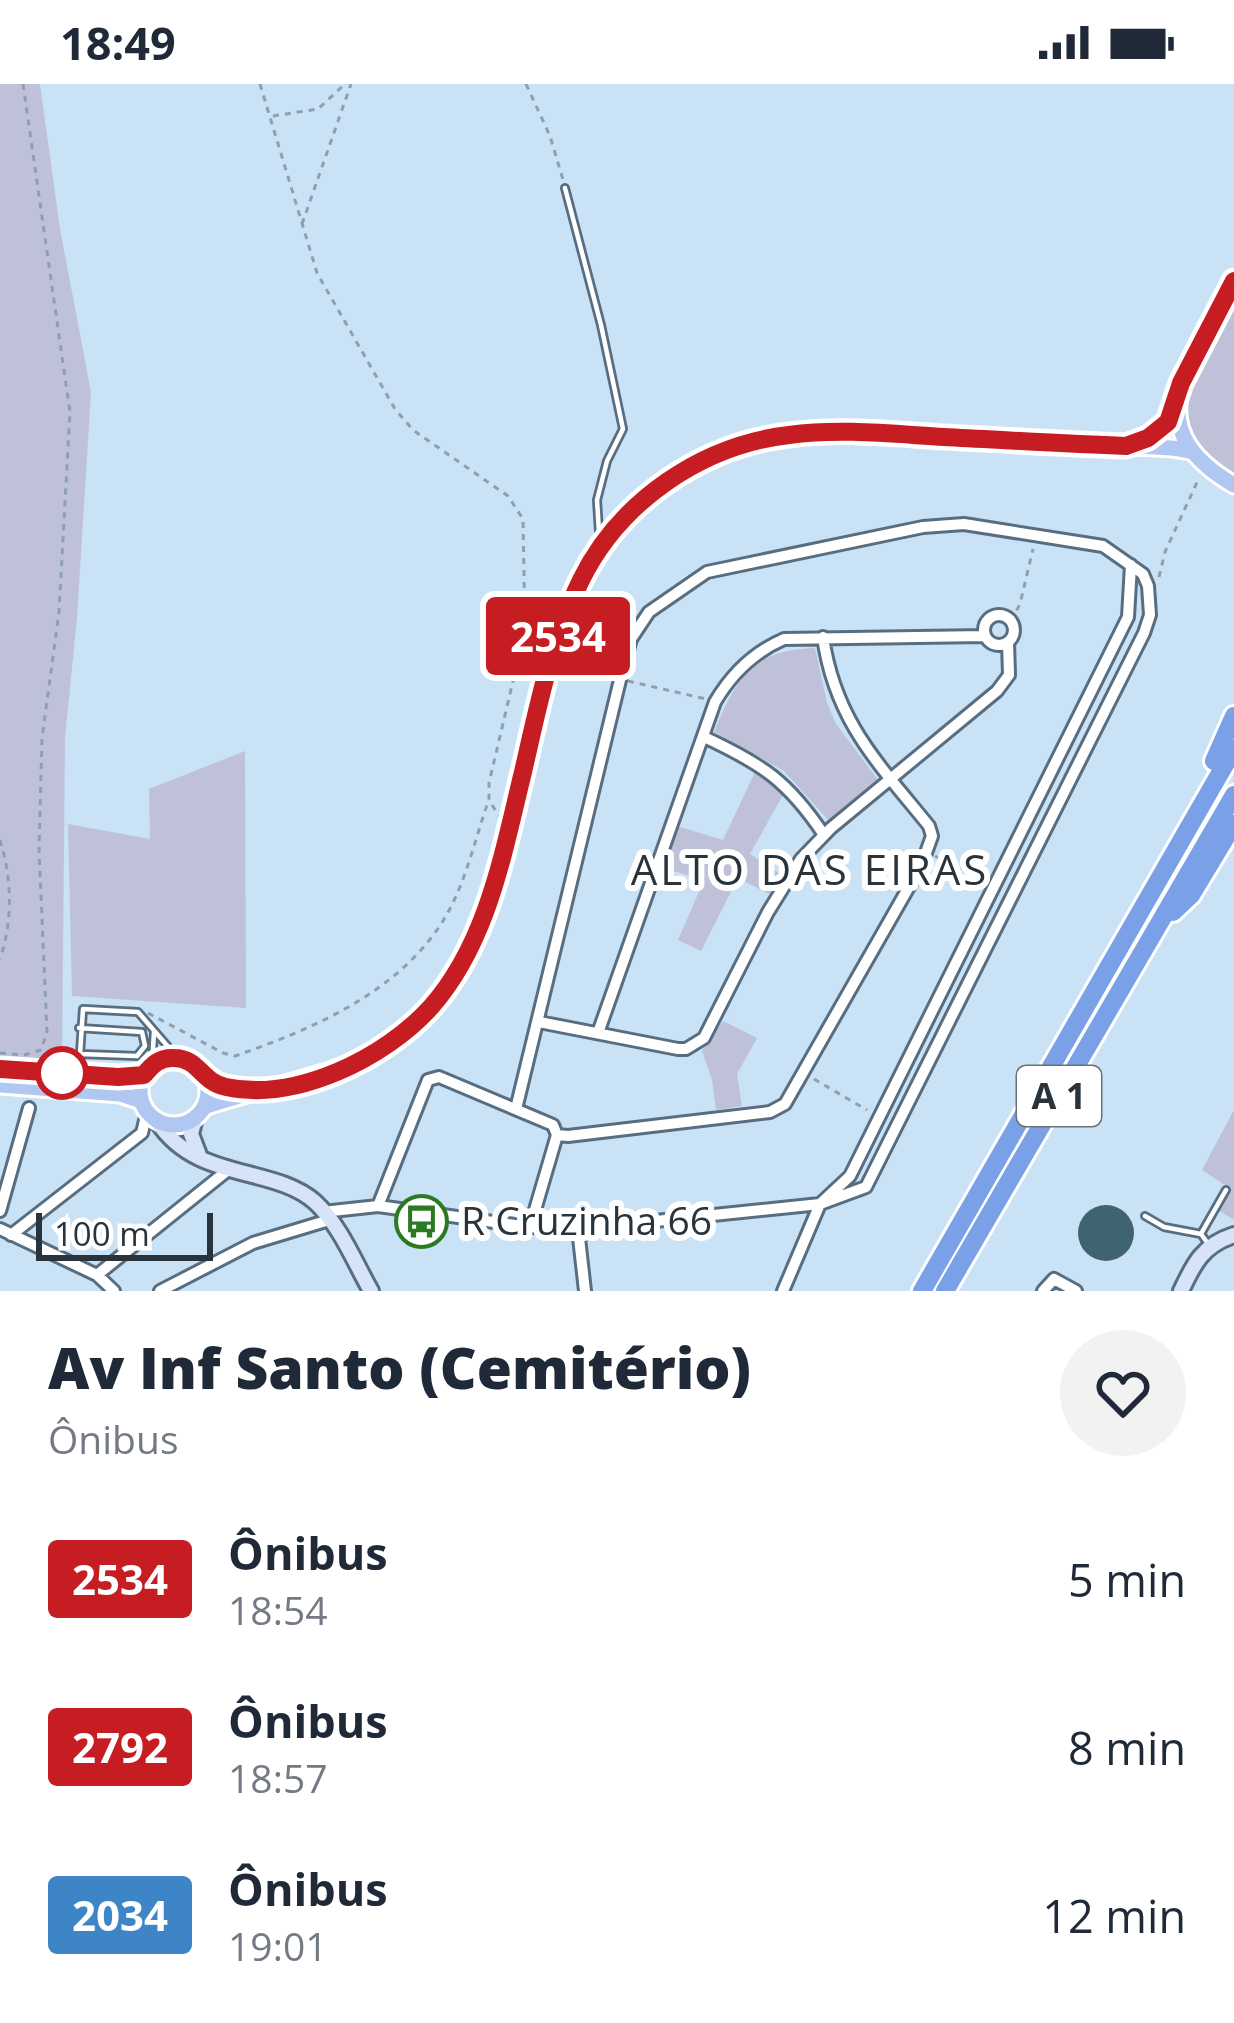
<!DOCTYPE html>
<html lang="pt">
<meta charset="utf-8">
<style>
body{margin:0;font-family:"Open Sans",sans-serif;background:#f2f2f3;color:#1f2937;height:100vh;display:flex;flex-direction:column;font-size:45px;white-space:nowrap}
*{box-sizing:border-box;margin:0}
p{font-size:39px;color:#747a83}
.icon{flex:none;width:66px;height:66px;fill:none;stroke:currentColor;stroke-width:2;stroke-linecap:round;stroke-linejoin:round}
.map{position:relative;height:1207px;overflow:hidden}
.sheet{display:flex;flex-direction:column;background:#fff;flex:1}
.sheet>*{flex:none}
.badge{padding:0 24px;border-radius:9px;font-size:42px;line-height:78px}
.scale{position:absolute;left:36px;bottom:30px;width:177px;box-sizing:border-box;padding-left:12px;border:6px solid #29333b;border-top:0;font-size:33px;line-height:42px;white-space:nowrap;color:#29333b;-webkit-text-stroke:9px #fff;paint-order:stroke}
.map>.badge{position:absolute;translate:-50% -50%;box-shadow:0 0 0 6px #fff}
.round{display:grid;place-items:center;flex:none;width:126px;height:126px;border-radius:63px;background:#f2f2f3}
.summary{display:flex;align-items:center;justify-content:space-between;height:204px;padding:0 48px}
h1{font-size:57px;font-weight:800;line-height:90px}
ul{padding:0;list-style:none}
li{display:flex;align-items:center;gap:36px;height:168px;padding:0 48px}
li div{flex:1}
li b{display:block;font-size:45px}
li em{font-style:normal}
li .badge{min-width:132px;font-weight:700;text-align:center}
.status{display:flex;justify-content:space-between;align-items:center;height:84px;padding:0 60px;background:#fff;direction:ltr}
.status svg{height:33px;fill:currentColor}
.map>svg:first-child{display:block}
</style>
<div class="status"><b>18:49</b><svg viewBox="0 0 49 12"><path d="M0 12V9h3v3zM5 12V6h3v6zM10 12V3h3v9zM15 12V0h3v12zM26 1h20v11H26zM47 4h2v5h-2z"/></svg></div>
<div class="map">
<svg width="1234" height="1207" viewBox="0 0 1234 1207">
<rect width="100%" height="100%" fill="#c9e2f6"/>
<path fill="#bfc1d9" d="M0 0H40L60 145 91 308 77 534 65 654 62 978 0 974Z
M1234 208V393C1223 385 1206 375 1197 364 1160 318 1213 250 1234 208Z
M815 564 827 619 836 640 882 701 830 738 784 687 714 648C737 593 752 566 815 564Z
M245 667 246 924 72 912 68 740 150 755 149 705Z
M755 688 783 711 750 770 785 793 773 812 738 794 701 867 678 856 704 796 663 784 677 742 723 756Z
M723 937 757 954 737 990 742 1022 716 1026 712 996 702 967Z
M1234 1026V1136L1218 1126 1231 1105 1202 1086Z"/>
<path fill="#3f636f" d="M1078 1149a28 28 0 1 1 56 0a28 28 0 1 1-56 0Z"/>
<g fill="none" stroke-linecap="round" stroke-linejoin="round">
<defs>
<path id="lane" d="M565 104 601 241 623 345 607 377 597 416 599 448 607 456
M79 944 142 948 145 962 137 972 80 970 83 925 138 928 177 973
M152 980 154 948
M1145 1132 1164 1143 1201 1150 1209 1161
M1202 1148 1226 1106"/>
<path id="street" d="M984 546a15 15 0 1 1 30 0a15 15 0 1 1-30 0Z
M704 653C762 680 788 697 824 751
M539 938 678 965H686L704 954 768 828 801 775 831 744 997 607 1009 591 1008 558
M598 949 715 618C732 589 754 568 784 555L985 552
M378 1122 428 996 439 993 553 1041 557 1051 568 1052 770 1028 785 1020 922 780 932 752 929 742C878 679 835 637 823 553
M0 1127 29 1024
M323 1128 378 1122 530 1143 578 1145 820 1120 866 1103 1144 549 1150 531 1148 502 1143 490 1103 462 964 440 923 443 707 488 649 528 631 555 620 596 516 1025
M530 1143 557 1051
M0 1145 97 1191 114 1207
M578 1145 585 1207
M11 1151 142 1049 147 1028
M97 1191 228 1086
M160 1207 253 1159 329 1136
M783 1207 820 1120 850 1092 1128 533 1131 481
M1043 1207 1054 1195 1076 1207"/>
<path id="secondary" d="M195 1034 191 1050 199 1071
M157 1037C196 1098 273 1081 315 1118 340 1141 355 1179 371 1207
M1181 1207C1194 1179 1203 1161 1234 1151"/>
<path id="primary" d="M1234 197C1193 276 1131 341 1234 401
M1134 359 1169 338 1176 321
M140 1007a34 34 0 1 1 68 0a34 34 0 1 1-68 0Z
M0 985 118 993 144 991
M207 997 250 1006
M0 1001 120 1010 141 1017
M204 1023C286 994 369 994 432 921 509 830 516 700 546 589 580 467 656 367 789 351 854 343 924 352 989 355 1028 358 1068 360 1107 362 1134 363 1162 361 1189 367"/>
<path id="highway" d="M1214 677 1234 632
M1173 828 1191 811 1234 740
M922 1207 1234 665
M945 1207 1234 711"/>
</defs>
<use href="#lane" stroke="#586e80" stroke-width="10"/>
<use href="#street" stroke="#586e80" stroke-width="16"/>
<use href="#secondary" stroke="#586e80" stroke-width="20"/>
<use href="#primary" stroke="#fff" stroke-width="21"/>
<use href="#highway" stroke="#fff" stroke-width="24"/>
<path stroke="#8da0b0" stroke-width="3" stroke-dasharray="6 6" stroke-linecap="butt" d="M260 0 317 189 395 325 413 346 508 412 523 435 525 546 489 699V716L499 732
M526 0 550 52 564 99
M273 32 318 25 345 0
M302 140 351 0
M1159 493 1165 468 1199 394
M1011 537 1020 520 1033 465
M628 597 706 615
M0 756C12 794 13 837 0 875
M935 772 985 799
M148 929 223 969 235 972C310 946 393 911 439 843 464 806 473 762 487 721
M0 969 24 971 41 966 47 948 39 766 42 654 59 528 70 328 23 0
M814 995 867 1026"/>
<use href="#lane" stroke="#fff" stroke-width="4.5"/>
<use href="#street" stroke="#fff" stroke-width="10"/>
<use href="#secondary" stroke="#d7e3f8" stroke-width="14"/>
<use href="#primary" stroke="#afc7f1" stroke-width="15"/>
<use href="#highway" stroke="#7aa1e8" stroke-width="18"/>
</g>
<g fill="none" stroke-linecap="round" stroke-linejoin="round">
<defs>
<path id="line" d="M0 985 118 993 144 991C152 981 160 973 174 974 199 974 201 998 226 1003 296 1018 385 974 431 923 488 858 503 769 523 688 538 623 551 556 581 496 620 417 702 361 789 351 840 344 893 350 944 353 1004 356 1065 360 1126 362L1148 354 1168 338 1181 299 1234 197"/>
</defs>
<use href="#line" stroke="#fff" stroke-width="27"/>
<use href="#line" stroke="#c61d23" stroke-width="18"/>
</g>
<defs>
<symbol id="bus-ring" viewBox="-11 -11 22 22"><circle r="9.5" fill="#fff" stroke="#2b7a23" stroke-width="1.5"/><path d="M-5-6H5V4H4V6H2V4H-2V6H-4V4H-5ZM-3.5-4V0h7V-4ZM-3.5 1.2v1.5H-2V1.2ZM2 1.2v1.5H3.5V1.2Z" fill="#2b7a23"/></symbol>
</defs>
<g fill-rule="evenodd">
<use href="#bus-ring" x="392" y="1108" width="59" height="59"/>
</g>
<circle fill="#fff" stroke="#c61d23" stroke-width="6" cx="62" cy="989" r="24"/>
<g text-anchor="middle" stroke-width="12" stroke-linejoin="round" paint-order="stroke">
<rect fill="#fff" stroke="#697076" stroke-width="3" x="1017" y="982" width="84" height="60" rx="9"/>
<g font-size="36" font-weight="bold" fill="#29333b">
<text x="1059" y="1025">A 1</text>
</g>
<g font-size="39" fill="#29333b" stroke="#fff" text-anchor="start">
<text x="461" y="1151">R Cruzinha 66</text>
</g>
<g font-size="42" letter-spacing="3" fill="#29333b" stroke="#fff">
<text x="810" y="801">ALTO DAS EIRAS</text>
</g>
</g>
</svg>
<div class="scale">100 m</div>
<b class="badge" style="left:558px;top:552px;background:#c61d23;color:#fff">2534</b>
</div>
<section class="sheet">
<div class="summary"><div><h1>Av Inf Santo (Cemitério)</h1><p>Ônibus</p></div><a class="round"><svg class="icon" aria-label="heart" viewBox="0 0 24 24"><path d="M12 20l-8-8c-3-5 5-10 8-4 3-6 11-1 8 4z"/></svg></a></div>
<ul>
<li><span class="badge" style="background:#c61d23;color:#fff">2534</span><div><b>Ônibus</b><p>18:54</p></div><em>5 min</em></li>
<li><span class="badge" style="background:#c61d23;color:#fff">2792</span><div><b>Ônibus</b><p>18:57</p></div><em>8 min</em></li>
<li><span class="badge" style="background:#3d85c6;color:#fff">2034</span><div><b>Ônibus</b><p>19:01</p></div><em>12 min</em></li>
</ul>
</section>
